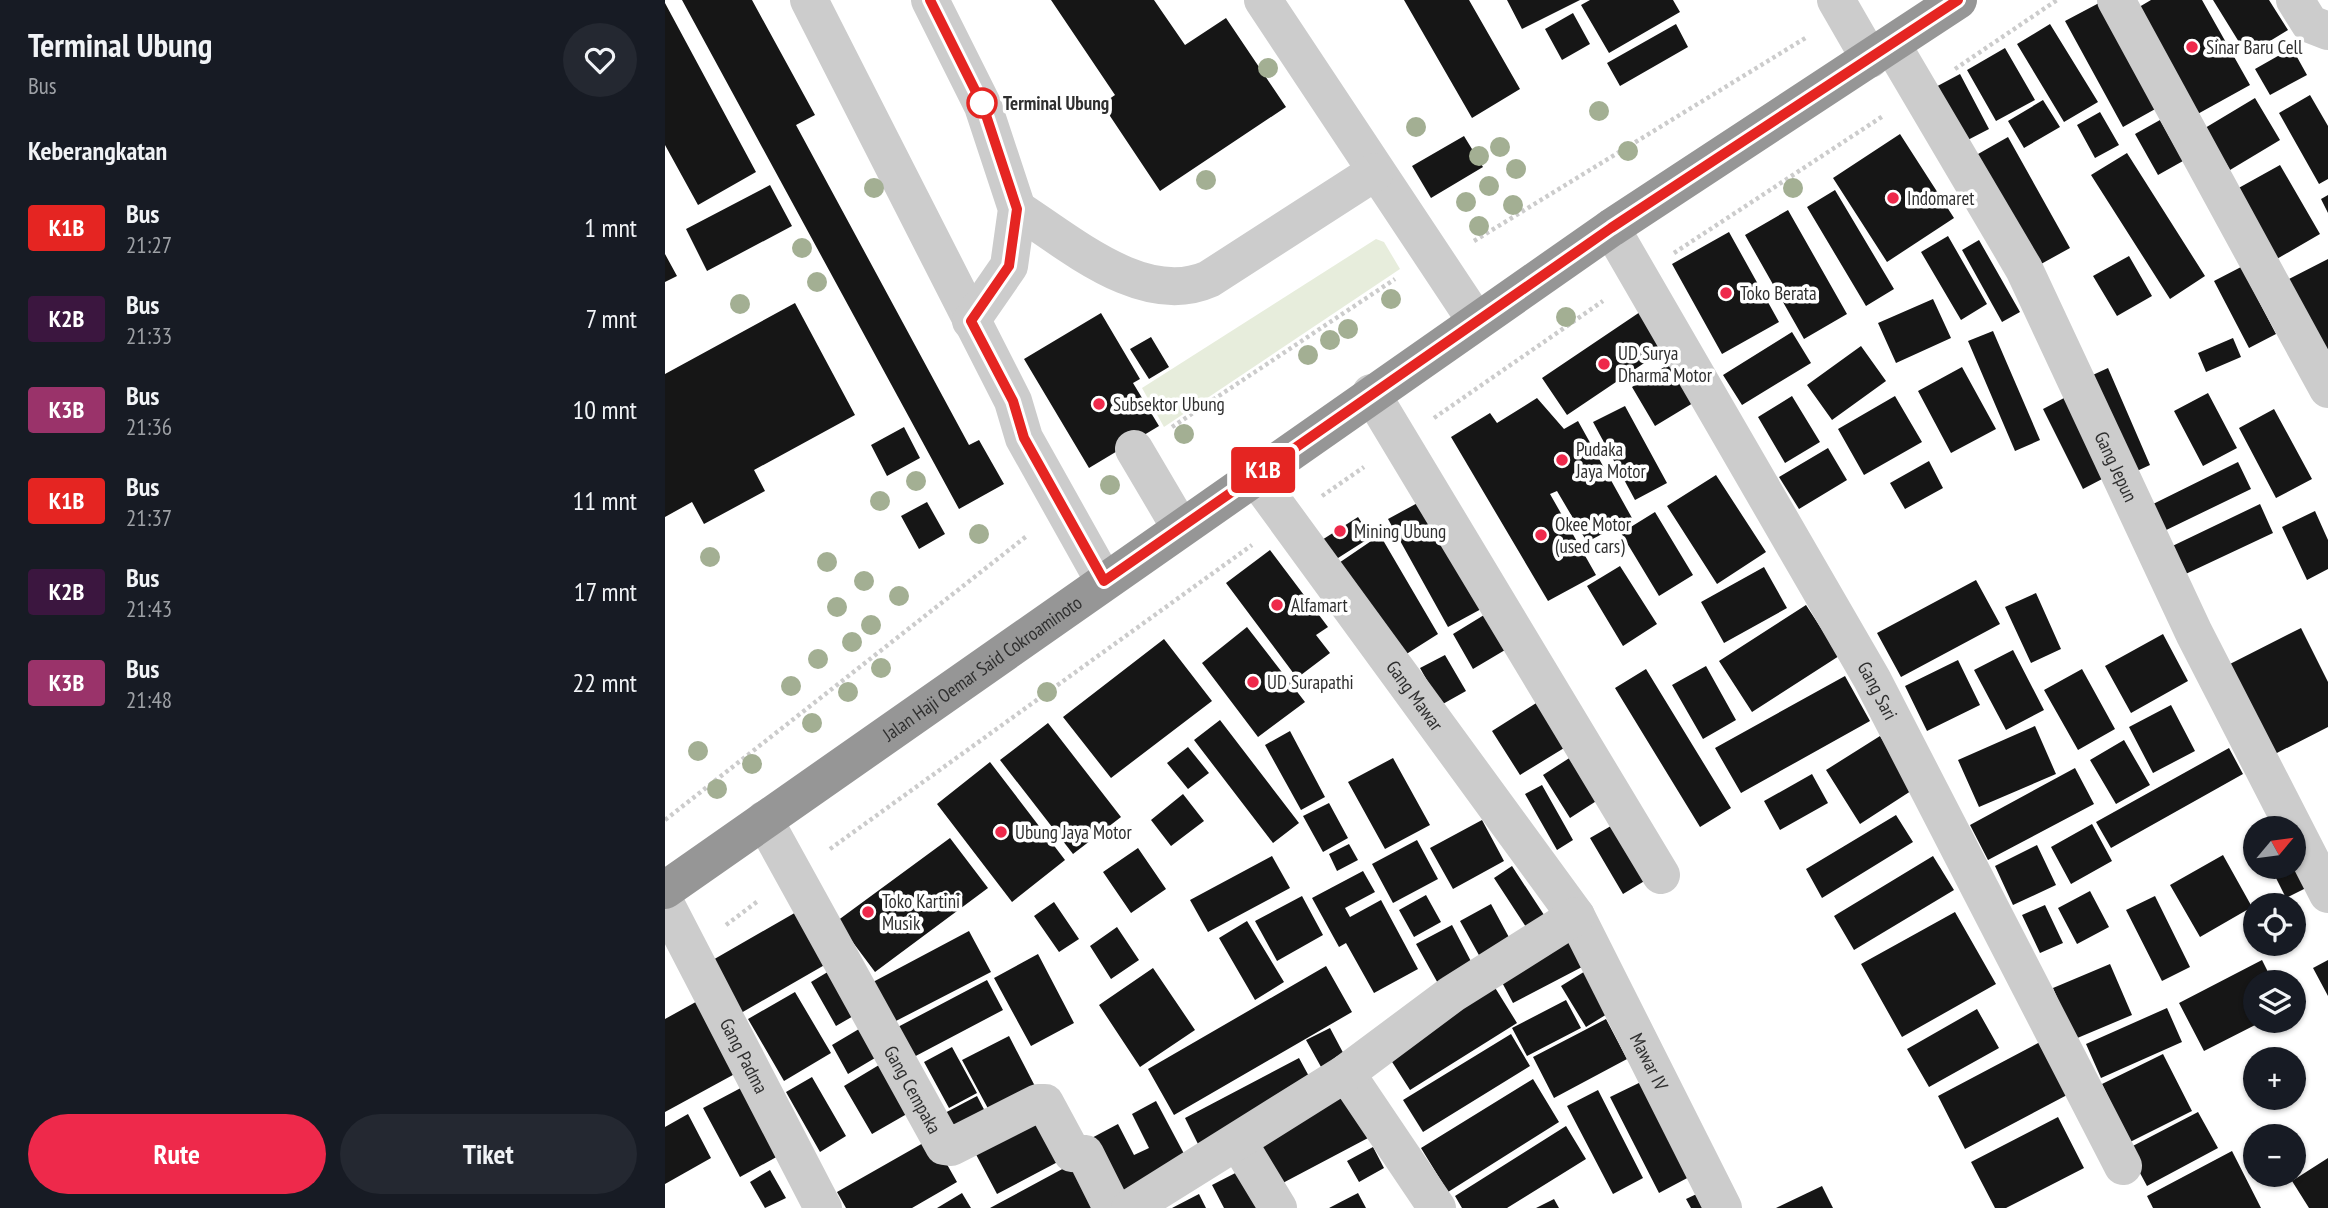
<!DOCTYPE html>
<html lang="id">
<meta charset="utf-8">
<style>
body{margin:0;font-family:"PT Sans Narrow",sans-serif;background:#242831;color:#f1f3f6;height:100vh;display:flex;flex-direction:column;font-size:26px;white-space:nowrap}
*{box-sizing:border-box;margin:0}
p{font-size:23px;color:#9ea1a6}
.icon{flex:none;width:38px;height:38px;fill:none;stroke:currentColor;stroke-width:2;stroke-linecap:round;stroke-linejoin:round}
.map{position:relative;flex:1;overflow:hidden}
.sheet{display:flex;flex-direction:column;background:#171b24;width:665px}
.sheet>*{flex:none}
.badge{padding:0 14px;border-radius:5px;font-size:24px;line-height:46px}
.needle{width:46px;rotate:61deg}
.buttons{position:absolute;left:1578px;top:816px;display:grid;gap:14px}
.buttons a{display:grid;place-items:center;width:63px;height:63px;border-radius:50%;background:#171b24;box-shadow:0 2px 5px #0004;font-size:35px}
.map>.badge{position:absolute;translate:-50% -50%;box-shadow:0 0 0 4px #fff}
h2{padding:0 28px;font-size:26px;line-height:63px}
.round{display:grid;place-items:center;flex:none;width:74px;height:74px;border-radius:37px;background:#242831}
.headline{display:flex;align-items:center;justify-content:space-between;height:119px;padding:0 28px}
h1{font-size:33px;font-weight:600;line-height:52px}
.button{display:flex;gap:14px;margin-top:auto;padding:14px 28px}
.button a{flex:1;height:80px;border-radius:42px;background:#ee294b;color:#fff;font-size:28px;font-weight:600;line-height:80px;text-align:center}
.button a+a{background:#242831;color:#f1f3f6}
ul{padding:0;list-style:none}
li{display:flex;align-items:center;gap:21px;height:91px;padding:0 28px}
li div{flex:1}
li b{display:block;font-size:26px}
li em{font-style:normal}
li .badge{min-width:77px;font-weight:700;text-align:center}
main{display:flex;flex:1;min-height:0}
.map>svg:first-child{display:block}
</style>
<main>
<section class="sheet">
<div class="headline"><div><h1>Terminal Ubung</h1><p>Bus</p></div><a class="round"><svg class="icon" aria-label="heart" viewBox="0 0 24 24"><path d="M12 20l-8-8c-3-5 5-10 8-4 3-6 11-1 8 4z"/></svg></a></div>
<h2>Keberangkatan</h2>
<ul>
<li><span class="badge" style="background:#e52522;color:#fff">K1B</span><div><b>Bus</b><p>21:27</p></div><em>1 mnt</em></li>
<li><span class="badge" style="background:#3b163f;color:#fff">K2B</span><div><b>Bus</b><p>21:33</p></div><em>7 mnt</em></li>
<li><span class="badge" style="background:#9a336a;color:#fff">K3B</span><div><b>Bus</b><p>21:36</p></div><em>10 mnt</em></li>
<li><span class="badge" style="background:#e52522;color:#fff">K1B</span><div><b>Bus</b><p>21:37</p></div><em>11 mnt</em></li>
<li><span class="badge" style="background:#3b163f;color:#fff">K2B</span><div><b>Bus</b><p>21:43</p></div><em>17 mnt</em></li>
<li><span class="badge" style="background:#9a336a;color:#fff">K3B</span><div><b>Bus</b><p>21:48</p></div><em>22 mnt</em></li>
</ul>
<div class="button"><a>Rute</a><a>Tiket</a></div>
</section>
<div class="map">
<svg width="1663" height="1208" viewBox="0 0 1663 1208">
<rect width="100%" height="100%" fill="#fff"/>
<path fill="#e7eddc" d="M711 239 719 242 735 269 499 427 477 388Z"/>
<path fill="#161616" d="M17 0H87L150 115 131 125 304 445 314 440 339 484 294 509Z
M386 0H489L520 45 561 18 621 107 495 191 437 104 450 95Z
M739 0H804L855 89 807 118Z
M842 0H915L857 29Z
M925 0H1008L1015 12 944 53 916 5Z
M1486 0H1537L1585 85 1529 116 1469 10Z
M1548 0H1604L1623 30 1582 55Z
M0 3 91 172 33 205 0 145Z
M1434 3 1492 108 1458 127 1400 21Z
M908 13 925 44 897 60 880 29Z
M1011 24 1023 47 955 86 942 63Z
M1385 24 1433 102 1399 122 1352 44Z
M1340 48 1370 100 1331 121 1302 70Z
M1627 48 1642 75 1605 95 1590 69Z
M1295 74 1324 129 1295 144 1265 90Z
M1645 95 1663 126V179L1654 184 1614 113Z
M1590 98 1615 140 1565 170 1540 128Z
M1378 100 1395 127 1359 148 1343 121Z
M1435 112 1454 145 1430 158 1412 125Z
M1495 120 1518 161 1493 175 1470 134Z
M1235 134 1289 218 1222 262 1168 178Z
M799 136 818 167 766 198 747 166Z
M1343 137 1405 248 1367 269 1306 158Z
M1462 153 1540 276 1505 299 1426 175Z
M1615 165 1655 234 1610 260 1570 190Z
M105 185 127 226 42 271 21 229Z
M1170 190 1229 289 1201 306 1142 207Z
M1663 195V213L1656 199Z
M1123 210 1182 314 1139 339 1080 235Z
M1064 232 1114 322 1057 354 1007 264Z
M1283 236 1322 304 1296 320 1256 252Z
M1314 240 1355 312 1337 322 1297 250Z
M0 254 12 276 0 282Z
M1464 256 1487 296 1452 316 1428 276Z
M1663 259V360L1620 281Z
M1576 267 1611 334 1584 348 1549 281Z
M1268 299 1286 338 1231 363 1213 323Z
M130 303 190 415 89 470 100 491 39 524 27 502 0 517V374Z
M975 312 1000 349 902 415 877 378Z
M436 313 475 379 468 383 494 426 424 468 359 359Z
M1328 331 1375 440 1350 451 1303 341Z
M1127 332 1146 363 1077 405 1058 375Z
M486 337 504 367 484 379 465 349Z
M1568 338 1576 357 1541 372 1533 353Z
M1196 346 1221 381 1167 420 1142 385Z
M1009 361 1033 400 990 426 967 387Z
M1297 367 1331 429 1286 453 1253 391Z
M1443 368 1485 465 1461 476 1419 379Z
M1543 393 1572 448 1538 466 1509 411Z
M1127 396 1155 442 1120 463 1093 417Z
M1230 396 1257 442 1199 475 1173 429Z
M872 398 899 429 913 421 967 518 922 542 892 491 885 494 931 575 883 601 786 437 825 413 832 423Z
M1399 398 1439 478 1418 489 1378 409Z
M960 406 1002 483 970 500 928 422Z
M1609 409 1647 479 1611 498 1574 428Z
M239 427 255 458 222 476 206 445Z
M1163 448 1182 480 1134 509 1114 477Z
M1264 461 1278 488 1240 509 1225 483Z
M1573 462 1586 489 1493 534 1480 508Z
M1051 475 1101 552 1052 584 1002 506Z
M758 500 818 608 783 627 723 519Z
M262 502 280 534 254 549 236 516Z
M1595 504 1608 533 1510 579 1497 551Z
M1650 511 1663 540V569L1642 580 1617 527Z
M990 512 1028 575 994 596 956 533Z
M693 517 706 537 662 565 649 545Z
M715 535 773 634 732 660 665 569Z
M605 550 663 627 651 635 665 653 632 678 561 583Z
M955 566 992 624 958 646 922 586Z
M1099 567 1122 608 1059 643 1036 602Z
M1311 580 1335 624 1236 677 1212 633Z
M1371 593 1396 649 1366 663 1340 607Z
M1141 605 1174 656 1087 712 1054 661Z
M819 615 840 650 808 669 788 634Z
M582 627 640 702 593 737 537 663Z
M1636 628 1663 682V727L1608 755 1563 665Z
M1498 634 1523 681 1466 713 1440 666Z
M499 639 547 701 446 778 398 717Z
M1348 650 1379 710 1341 730 1309 670Z
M780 655 801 691 776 705 755 668Z
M1293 660 1315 705 1262 731 1240 686Z
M1041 666 1071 720 1038 739 1007 685Z
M981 669 1066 808 1035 827 950 688Z
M1417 669 1450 729 1413 750 1379 690Z
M1180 676 1205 721 1076 793 1050 748Z
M876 700 904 745 855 775 827 731Z
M1506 705 1530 751 1488 773 1464 727Z
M555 720 634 823 608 843 529 740Z
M383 723 456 817 408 854 335 760Z
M1370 726 1391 774 1314 807 1293 760Z
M625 731 660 797 636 810 600 745Z
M1215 736 1249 789 1195 824 1161 770Z
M1459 740 1485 785 1451 804 1425 760Z
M523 747 544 773 523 789 502 763Z
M1564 748 1578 774 1446 848 1431 822Z
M909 755 936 798 905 818 878 775Z
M728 758 765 825 720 849 683 782Z
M325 762 400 860 347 902 272 804Z
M1410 768 1429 804 1323 860 1305 825Z
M1147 774 1163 803 1115 830 1099 801Z
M877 785 908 840 892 850 860 794Z
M518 794 539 821 506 846 486 820Z
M664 803 683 838 658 852 638 816Z
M1231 815 1248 842 1157 898 1141 869Z
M958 819 991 874 958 894 925 838Z
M817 820 839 861 788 889 765 848Z
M1427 824 1447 861 1406 884 1386 847Z
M285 838 323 888 210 972 172 921Z
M752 840 773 879 728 903 707 864Z
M684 844 693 860 672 871 664 854Z
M1372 845 1391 885 1348 905 1330 866Z
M473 848 501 889 466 913 438 872Z
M1558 855 1587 907 1535 937 1505 885Z
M607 856 625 888 543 932 525 900Z
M1268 856 1289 890 1189 950 1169 916Z
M847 866 883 921 865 933 829 878Z
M1605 866H1629L1647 885 1621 898Z
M698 871 710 892 680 908 685 917 716 900 753 969 709 993 681 943 674 947 647 898Z
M1425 891 1444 927 1412 944 1393 908Z
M761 895 776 922 749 937 734 910Z
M637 896 658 935 612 961 590 921Z
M1490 896 1525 967 1497 981 1461 910Z
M389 902 414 939 394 952 369 916Z
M826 904 846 941 815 957 795 921Z
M1380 905 1398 943 1375 953 1357 915Z
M140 907 170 959 76 1013 46 961Z
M1290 912 1331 984 1237 1037 1196 964Z
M582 921 619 982 590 1000 554 938Z
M787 925 810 969 775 987 751 944Z
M452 927 474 960 446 979 425 946Z
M304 931 326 972 229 1022 208 982Z
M901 936 917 967 848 1003 832 973Z
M373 954 409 1023 366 1046 329 978Z
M1597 960 1608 982H1591V1020H1600L1539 1051 1514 1003Z
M1663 960V996L1648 968Z
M1445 964 1467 1015 1410 1039 1388 988Z
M661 966 687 1012 509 1115 483 1069Z
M171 967 197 1011 171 1026 146 982Z
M488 968 530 1030 475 1067 434 1005Z
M922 970 947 1011 921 1027 896 986Z
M322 980 338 1010 245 1059 229 1029Z
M829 986 852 1023 745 1090 722 1054Z
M130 992 166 1053 119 1081 83 1019Z
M38 998 77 1070 0 1112V1019Z
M901 1000 916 1028 862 1056 847 1028Z
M1502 1008 1517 1042 1436 1078 1421 1044Z
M1312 1009 1334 1048 1264 1087 1242 1049Z
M941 1019 962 1059 889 1098 868 1057Z
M199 1026 215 1055 183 1074 167 1045Z
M665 1028 683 1062 660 1074 641 1040Z
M846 1034 865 1066 758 1132 738 1100Z
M344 1036 373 1092 327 1116 297 1060Z
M1375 1042 1402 1095 1300 1149 1273 1096Z
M287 1047 312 1093 284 1108 259 1062Z
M1498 1054 1527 1111 1465 1142 1437 1084Z
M634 1058 652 1091 537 1152 520 1118Z
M219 1062 247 1111 207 1134 179 1086Z
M147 1077 181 1136 155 1152 121 1092Z
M868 1079 894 1122 783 1192 756 1148Z
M978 1081 1026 1176 994 1193 945 1097Z
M87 1082 124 1150 75 1177 38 1108Z
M933 1090 978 1178 948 1194 902 1106Z
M312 1096 323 1117 287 1136 276 1115Z
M680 1096 703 1138 614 1185 591 1143Z
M491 1101 525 1165 453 1203 421 1141 453 1124 469 1155 484 1148 467 1114Z
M378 1106 404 1156 332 1194 306 1145Z
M1533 1112 1553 1148 1482 1186 1462 1149Z
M23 1114 46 1158 0 1184V1127Z
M1393 1117 1419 1168 1341 1208H1330L1306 1162Z
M901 1126 921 1159 842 1208H797L790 1196Z
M267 1138 292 1182 247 1208H181L172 1192Z
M708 1147 719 1168 694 1182 682 1161Z
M1567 1151 1596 1208H1488L1482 1196Z
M1663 1158V1208H1644L1627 1181Z
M414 1160 434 1208H325Z
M584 1166 606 1208H559L547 1185Z
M105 1170 121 1198 100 1208 85 1182Z
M1157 1186 1168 1208H1111Z
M1038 1191 1047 1208H1026L1021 1199Z
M297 1193 306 1208H272Z
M693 1193 701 1208H664Z
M534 1194 541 1208H507Z
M889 1199 894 1208H871Z"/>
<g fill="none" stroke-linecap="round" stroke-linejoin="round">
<path stroke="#ccc" stroke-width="4.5" stroke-dasharray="3.5 3.5" stroke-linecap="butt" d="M1290 69 1392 0
M809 241 1142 37
M1009 253 1218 116
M769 418 938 301
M507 427 730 279
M657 496 699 467
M0 820 363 535
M165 849 587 545
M61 925 93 901"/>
<g stroke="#ccc" stroke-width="38">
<path d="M144 0 348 401 359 438 439 581"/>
<path d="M265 0 318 106 352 209 344 266 306 321"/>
<path d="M598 0 811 321"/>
<path d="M1171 0 1205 59"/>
<path d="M1451 0 1663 389"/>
<path d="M1630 0 1645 24 1663 31"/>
<path id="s1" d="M1227 45 1359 269 1529 633 1663 894"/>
<path d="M352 209C405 243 479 308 544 279L710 172"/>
<path id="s2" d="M946 228 1207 679 1458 1166"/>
<path d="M706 393 996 875"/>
<path d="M469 449 515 527"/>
<path id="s3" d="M589 475 911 916 1058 1208"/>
<path id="s4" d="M99 820 279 1146 286 1147 373 1103H380L407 1153 420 1154 447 1208"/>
<path id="s5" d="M0 903 158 1208"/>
<path d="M681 1073 772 1208"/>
<path d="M573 1142 613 1208"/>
<path d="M465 1208 681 1073 787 994 911 916"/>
</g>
<path stroke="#969696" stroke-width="38" id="s6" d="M0 890 946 228 1293 0"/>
</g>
<g fill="#a3af93">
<circle cx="603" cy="68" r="10"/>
<circle cx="934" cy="111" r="10"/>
<circle cx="751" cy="127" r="10"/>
<circle cx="835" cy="147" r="10"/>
<circle cx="963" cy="151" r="10"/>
<circle cx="814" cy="156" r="10"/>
<circle cx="851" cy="169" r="10"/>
<circle cx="541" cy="180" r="10"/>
<circle cx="824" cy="186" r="10"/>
<circle cx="209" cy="188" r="10"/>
<circle cx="1128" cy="188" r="10"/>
<circle cx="801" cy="202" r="10"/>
<circle cx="848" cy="205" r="10"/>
<circle cx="814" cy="226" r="10"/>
<circle cx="137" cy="248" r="10"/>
<circle cx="152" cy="282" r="10"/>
<circle cx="726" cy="299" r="10"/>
<circle cx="75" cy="304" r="10"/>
<circle cx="901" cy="317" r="10"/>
<circle cx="683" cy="329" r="10"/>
<circle cx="665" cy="340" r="10"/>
<circle cx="643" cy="355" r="10"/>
<circle cx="519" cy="434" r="10"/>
<circle cx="251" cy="481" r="10"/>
<circle cx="445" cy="485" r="10"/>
<circle cx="215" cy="501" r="10"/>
<circle cx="314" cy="534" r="10"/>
<circle cx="45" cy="557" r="10"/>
<circle cx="162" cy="562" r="10"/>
<circle cx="199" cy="581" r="10"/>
<circle cx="234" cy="596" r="10"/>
<circle cx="172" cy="607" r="10"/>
<circle cx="206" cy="625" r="10"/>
<circle cx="187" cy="642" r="10"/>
<circle cx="153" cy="659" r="10"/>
<circle cx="216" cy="668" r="10"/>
<circle cx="126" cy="686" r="10"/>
<circle cx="183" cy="692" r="10"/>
<circle cx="382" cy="692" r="10"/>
<circle cx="147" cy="723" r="10"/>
<circle cx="33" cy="751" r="10"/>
<circle cx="87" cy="764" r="10"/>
<circle cx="52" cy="789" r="10"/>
</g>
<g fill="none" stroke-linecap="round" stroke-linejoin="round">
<defs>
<path id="line" d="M265 0 318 106 352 209 344 266 306 321 348 401 359 438 439 581 946 228 1293 0"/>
</defs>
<use href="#line" stroke="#fff" stroke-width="16"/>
<use href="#line" stroke="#e52522" stroke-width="10"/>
</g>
<g fill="#ee294b" stroke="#fff" stroke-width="2.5">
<circle cx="1527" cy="47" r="7"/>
<circle cx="1228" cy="198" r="7"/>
<circle cx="1061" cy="293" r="7"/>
<circle cx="939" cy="364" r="7"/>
<circle cx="434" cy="404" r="7"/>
<circle cx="897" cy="460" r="7"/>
<circle cx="675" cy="531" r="7"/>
<circle cx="876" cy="535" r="7"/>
<circle cx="612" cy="605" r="7"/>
<circle cx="588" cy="682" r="7"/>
<circle cx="336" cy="832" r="7"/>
<circle cx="203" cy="912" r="7"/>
</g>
<circle fill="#fff" stroke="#e52522" stroke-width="3.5" cx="317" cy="103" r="14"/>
<g text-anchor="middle" stroke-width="7" stroke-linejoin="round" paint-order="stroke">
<g font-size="19" fill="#2f2f2f" stroke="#fff" text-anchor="start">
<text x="1541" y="54">Sinar Baru Cell</text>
<text x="1242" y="205">Indomaret</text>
<text x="1075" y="300">Toko Berata</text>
<text x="953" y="360">UD Surya<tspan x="953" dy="22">Dharma Motor</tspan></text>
<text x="448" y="411">Subsektor Ubung</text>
<text x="911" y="456">Pudaka<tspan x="911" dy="22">Jaya Motor</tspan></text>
<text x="890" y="531">Okee Motor<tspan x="890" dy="22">(used cars)</tspan></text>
<text x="689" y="538">Mining Ubung</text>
<text x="626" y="612">Alfamart</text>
<text x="602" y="689">UD Surapathi</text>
<text x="350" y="839">Ubung Jaya Motor</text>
<text x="217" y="908">Toko Kartini<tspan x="217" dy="22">Musik</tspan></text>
</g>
<g font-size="19" font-weight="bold" fill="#2f2f2f" stroke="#fff" text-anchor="start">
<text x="338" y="110">Terminal Ubung</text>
</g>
<g font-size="19" fill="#2f2f2f" stroke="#fff">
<text dy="7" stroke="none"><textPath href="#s1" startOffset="478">Gang Jepun</textPath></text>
<text dy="7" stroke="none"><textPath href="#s6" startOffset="387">Jalan Haji Oemar Said Cokroaminoto</textPath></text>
<text dy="7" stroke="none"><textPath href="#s2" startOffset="534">Gang Sari</textPath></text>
<text dy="7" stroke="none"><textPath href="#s3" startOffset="273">Gang Mawar</textPath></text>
<text dy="7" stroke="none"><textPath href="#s5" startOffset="172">Gang Padma</textPath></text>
<text dy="7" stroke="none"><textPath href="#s3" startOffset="709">Mawar IV</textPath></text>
<text dy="7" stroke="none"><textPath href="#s4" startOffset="308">Gang Cempaka</textPath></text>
</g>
</g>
</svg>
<div class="buttons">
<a><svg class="needle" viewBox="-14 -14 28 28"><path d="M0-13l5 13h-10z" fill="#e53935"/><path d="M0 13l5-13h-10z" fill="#9ea1a6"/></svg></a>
<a><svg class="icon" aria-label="locate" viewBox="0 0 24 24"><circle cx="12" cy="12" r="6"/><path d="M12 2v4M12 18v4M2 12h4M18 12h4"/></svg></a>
<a><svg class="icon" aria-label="layers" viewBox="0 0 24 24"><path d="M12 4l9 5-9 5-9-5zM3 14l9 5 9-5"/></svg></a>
<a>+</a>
<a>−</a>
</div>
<b class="badge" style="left:598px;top:470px;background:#e52522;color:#fff">K1B</b>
</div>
</main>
